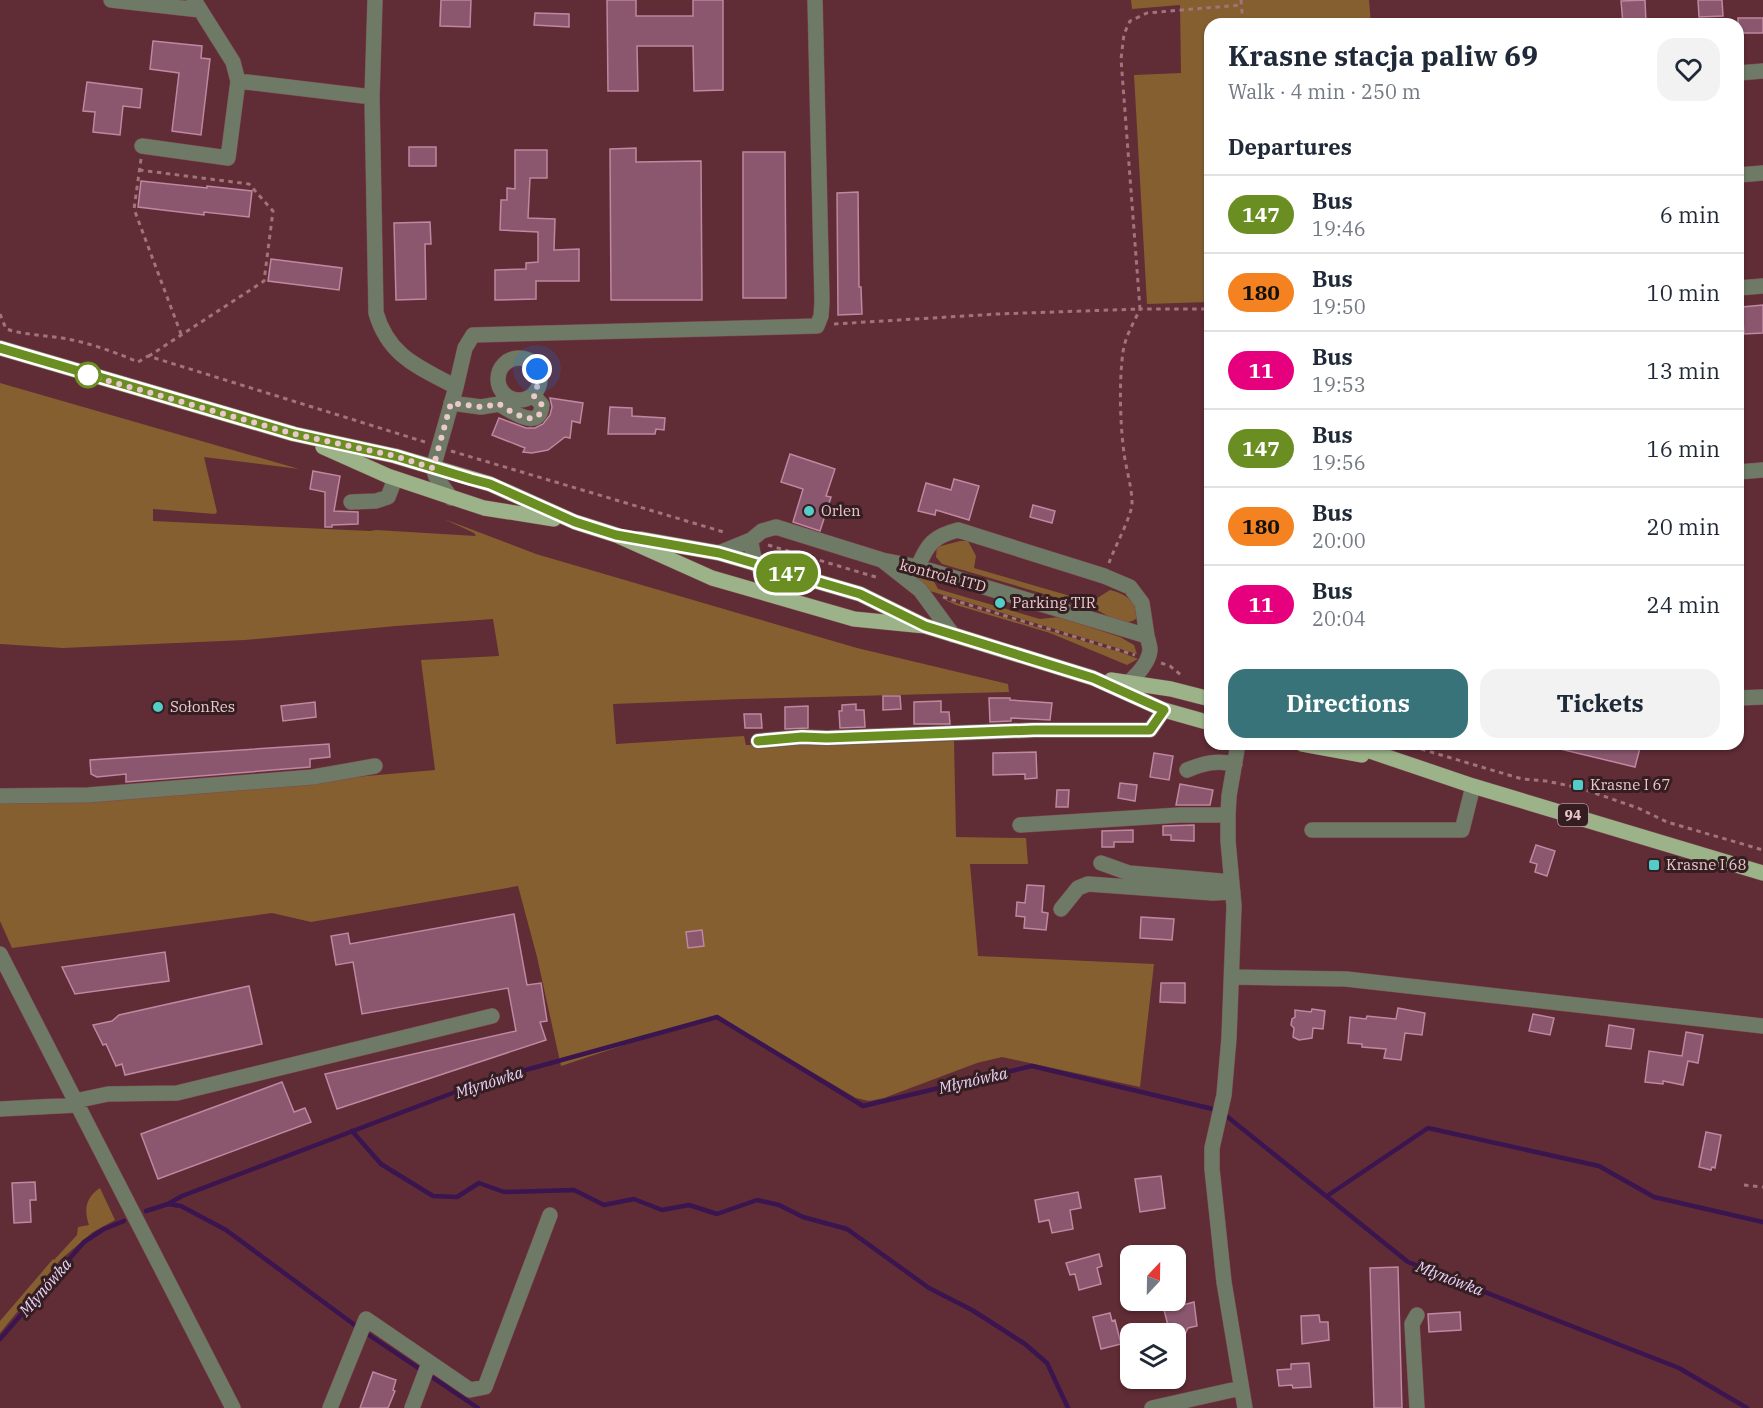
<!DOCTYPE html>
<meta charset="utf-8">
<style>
body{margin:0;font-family:"IBM Plex Serif",serif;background:#f2f2f3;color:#1f2937;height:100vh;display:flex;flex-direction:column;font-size:22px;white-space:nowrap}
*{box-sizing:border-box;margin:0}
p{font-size:20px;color:#747a83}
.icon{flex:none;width:33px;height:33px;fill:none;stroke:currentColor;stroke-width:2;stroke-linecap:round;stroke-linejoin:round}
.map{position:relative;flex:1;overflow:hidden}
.details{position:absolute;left:1204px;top:18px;width:540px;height:732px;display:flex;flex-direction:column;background:#fff;border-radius:18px;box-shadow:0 2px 4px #0004}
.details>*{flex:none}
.badge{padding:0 12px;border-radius:20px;font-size:21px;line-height:39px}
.needle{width:39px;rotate:22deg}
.controls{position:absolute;left:1120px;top:1245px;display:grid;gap:12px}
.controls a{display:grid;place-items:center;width:66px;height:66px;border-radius:12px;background:#fff;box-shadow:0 2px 4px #0004;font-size:30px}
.you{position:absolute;width:30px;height:30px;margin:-15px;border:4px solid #fff;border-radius:50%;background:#1a73e8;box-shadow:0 0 0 9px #1a73e833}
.map>.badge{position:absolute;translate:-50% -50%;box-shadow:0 0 0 3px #fff}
h2{padding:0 24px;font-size:22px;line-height:54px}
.round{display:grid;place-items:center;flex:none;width:63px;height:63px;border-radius:18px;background:#f2f2f3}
.summary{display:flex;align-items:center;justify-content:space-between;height:102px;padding:0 24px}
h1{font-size:28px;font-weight:700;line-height:45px}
.button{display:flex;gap:12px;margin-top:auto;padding:12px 24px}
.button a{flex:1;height:69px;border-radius:18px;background:#377378;color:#fff;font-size:24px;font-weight:700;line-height:69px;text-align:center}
.button a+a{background:#f2f2f3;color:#1f2937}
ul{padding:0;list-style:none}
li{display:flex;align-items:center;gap:18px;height:78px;padding:0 24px;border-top:2px solid #e0e1e3}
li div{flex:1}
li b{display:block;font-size:22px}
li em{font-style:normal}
li .badge{min-width:66px;font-weight:700;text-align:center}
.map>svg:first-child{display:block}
</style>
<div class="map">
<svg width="1763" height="1408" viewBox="0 0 1763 1408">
<rect width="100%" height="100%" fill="#602c35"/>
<path fill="#855f30" d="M1131 0H1369L1371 24H1210V302L1147 304 1134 75 1181 73 1180 5 1132 9Z
M0 383 299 469 204 457 217 512 215 514 153 509V521L370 531 376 530 476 536 474 533 444 519 536 554 857 648 1008 684 1009 692 742 699 613 704 616 744 744 736 746 745 954 741 956 837 1026 838 1028 864H970L978 956 1154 964 1140 1087 1002 1057 977 1063 884 1098 869 1101 856 1098 734 1026 717 1019H702L561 1066 537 957 518 886 311 922 272 913 12 948 0 921V802L135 796 435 770 421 660 499 656 493 619 396 626 245 640 63 648 0 644Z
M960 541H968L976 556 974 568 1091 602 1110 590C1125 594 1136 600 1138 617 1126 630 1107 615 1095 609L942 564 936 557 937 547Z
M918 575 932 578 938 589 1040 619 1059 617 1120 637 1134 645 1137 654 930 591 918 579Z
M943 599 1123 653 1138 659 1127 665 1050 633 956 605Z
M100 1188 115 1220 93 1232 60 1260 0 1333V1321L53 1259 54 1260 77 1235 78 1227 89 1225C84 1210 85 1198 100 1188Z"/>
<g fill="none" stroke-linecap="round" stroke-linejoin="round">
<path stroke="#3a154f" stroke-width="4.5" d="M1224 1114 1408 1262 1679 1368 1747 1408
M352 1131 381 1164 433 1196 457 1197 479 1183 504 1192 574 1190 604 1205 634 1199 662 1210 689 1205 717 1214 757 1200 779 1205 803 1217 847 1229 929 1288 972 1310 1025 1344 1047 1363 1068 1408
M1327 1196 1428 1128 1599 1166 1654 1197 1763 1222
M168 1204 182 1196 224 1180 479 1083 717 1017 863 1106 1032 1066 1217 1110
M146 1211 168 1204 181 1206 226 1230 360 1329 478 1408
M0 1339 84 1242 104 1229 124 1221"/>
</g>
<path fill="#8a576e" stroke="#bf87a0" stroke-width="1.5" d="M441 0H471L470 27 440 26Z
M607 0H636V16H693V0H723V90L694 91 693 46H637L638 91H608Z
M1645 0 1646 23 1623 24 1621 1Z
M1698 0H1722L1723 16 1699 17Z
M535 13 569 14V27L534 25Z
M1738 18H1763V33H1738Z
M153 41 202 46 201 58 210 59 201 135 172 131 179 73 150 69Z
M87 82 142 89 140 108 123 106 120 135 93 132 95 112 83 111Z
M409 147H436V166H409Z
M636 148V162L701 161 702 300H611L610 149Z
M515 150H547V178H530L528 218 555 219 554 250 579 249V281H536V299L495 300V270L526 269V263L538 262V232L500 230 501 200H507V188L515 189Z
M743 152H785L786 298H743Z
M141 181 207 188V186L252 191 249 217 204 212V215L138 207Z
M858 192 859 287H861L862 314 838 315 837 193Z
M430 222 431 244H425L426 299 396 300 394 223Z
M271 259 342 268 339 290 268 281Z
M1763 305V333L1744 334 1742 307Z
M550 398 583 403 580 423 572 421 570 438 565 437 548 450 532 453 523 452 525 448 492 435 499 418 526 428H535L543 424 550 415 552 407Z
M610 407 632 408V416L665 418 664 430 656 429 655 434H608Z
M790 454 835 469 826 496 831 497 820 531 793 522 803 489 781 482Z
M313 471 340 476 334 511 358 512V524L332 525V527H325V492L310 489Z
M954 479 979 486 969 520 936 510 935 515 918 511 926 483 951 490Z
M1033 505 1055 511 1052 523 1030 517Z
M883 696H900L901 709 883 710Z
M989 698H1010V700L1052 703 1050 720 1011 718V721L990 722Z
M941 701V712H949L950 724H914V702Z
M315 702 316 717 283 721 281 706Z
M856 704V710H864L865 727 840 728 839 711H842V705Z
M808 706V728L785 729V707Z
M744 714H761L762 728H745Z
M329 744 330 757 310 759V767L126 782V774L97 777 91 774 90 760Z
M1561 744H1641L1635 767 1560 749Z
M1036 752 1037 778 1025 779V774L993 775V753Z
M1154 753 1173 756 1169 780 1150 777Z
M1120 783 1137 785 1135 801 1118 798Z
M1180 784 1213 790 1210 805H1176Z
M1057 790H1069L1068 807H1056Z
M1194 825V841L1171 840V835H1163V826Z
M1133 830V842H1114V847H1102V831Z
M1536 845 1555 851 1547 876 1535 872 1537 864 1530 862Z
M1027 885 1044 886 1042 912 1048 913 1046 930 1024 928 1025 917 1016 916 1017 902 1025 903Z
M514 914 527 985 541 983 547 1021 540 1022 546 1040 337 1109 325 1074 516 1031 508 988 362 1014 353 962 336 965 331 936 348 933 350 944Z
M1141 917 1174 919 1172 940 1140 938Z
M702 930 704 946 688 948 686 932Z
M165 952 169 981 75 994 62 967Z
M1161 983H1185V1003L1160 1002Z
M249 986 262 1044 125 1075 122 1064 116 1066 106 1044 103 1045 93 1025 112 1021 119 1015Z
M1398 1008 1425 1013 1422 1035 1405 1033 1401 1060 1384 1058 1386 1049 1362 1047V1044L1348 1043 1350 1017 1366 1019 1367 1016 1396 1019Z
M1312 1009 1325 1011 1323 1029 1313 1028 1312 1038 1299 1040 1293 1037 1294 1028 1291 1025 1292 1019 1295 1017V1010L1311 1012Z
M1533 1014 1554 1018 1550 1035 1529 1031Z
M1609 1025 1634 1029 1631 1049 1606 1046Z
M1686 1032 1703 1035 1698 1063 1688 1061 1683 1085 1663 1081V1084L1645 1082 1649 1051 1682 1056Z
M282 1082 294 1112 305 1108 311 1122 158 1179 141 1134Z
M1706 1132 1721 1135 1715 1168 1712 1167 1711 1170 1699 1167Z
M1161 1176 1165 1208 1140 1212 1135 1179Z
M35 1182 36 1200H30L31 1222 14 1223 12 1183Z
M1078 1192 1081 1208 1070 1210 1073 1229 1052 1233 1049 1220 1039 1222 1035 1200Z
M1099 1254 1102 1266 1097 1268 1101 1284 1079 1290 1075 1274 1070 1275 1066 1263Z
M1398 1267 1402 1408H1374L1370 1268Z
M1194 1302 1197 1326 1188 1328 1185 1334 1180 1330 1170 1333 1164 1310Z
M1460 1312 1461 1330 1429 1332 1428 1314Z
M1110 1313 1112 1321 1115 1320 1121 1344 1101 1349 1093 1317Z
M1319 1315 1320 1322H1328L1329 1340 1302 1344 1301 1316Z
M1309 1363 1311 1387 1293 1388 1292 1385 1279 1386 1277 1370 1291 1369V1364Z
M373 1372 396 1380 393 1390 395 1391 388 1408H360Z"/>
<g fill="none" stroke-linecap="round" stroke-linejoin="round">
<defs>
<path id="minor" d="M111 0 200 10
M194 0 233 62 238 81 372 97
M375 0 372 97 376 313C389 357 419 367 456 387L433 468 436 477 451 498
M1738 73 1763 71
M142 146 228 158 238 81
M1738 175 1763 173
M1738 288 1763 286
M498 379a21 21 0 1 1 42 0a21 21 0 1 1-42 0Z
M456 387 465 348 473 335 817 326 821 316 822 302 815 0
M451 403 481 407 499 404C511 411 540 432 542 405L533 395
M1738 472 1763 470
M351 502 376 501 388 497 395 479
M751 540C753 570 767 581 789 600
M719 553 751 540 762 531 776 527 882 560 920 590 953 635
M882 560 918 567 1147 636C1148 640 1150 646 1150 650 1149 665 1130 682 1120 690
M918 567C927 544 934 536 958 530L1104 576 1130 587 1142 603 1147 636
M1738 698 1763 697
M758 741 802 737 827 738 1034 730H1150L1164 710
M1238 744 1229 796 1228 815V841L1234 906 1229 1038 1224 1095 1212 1148V1169L1224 1282 1245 1408
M1187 770C1204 763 1216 760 1235 764
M0 796 88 795 313 777 375 766
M1020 825 1180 815H1228
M1312 830H1462L1473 786
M1101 863 1129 873 1232 882
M1061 909 1078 888 1088 884 1213 893 1233 892
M0 954 233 1408
M1232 977 1346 979 1763 1026
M75 1101 108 1094 177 1093 492 1016
M0 1109 77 1105
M1417 1315 1412 1324 1417 1408
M330 1408 366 1319 470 1390 485 1387 550 1215
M412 1408 429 1363
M1152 1408 1241 1388"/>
<path id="major" d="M0 348 294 434 395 456 490 484 575 522 616 535 712 578 854 619 925 626
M323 447 388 476 484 508 554 519
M640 539 719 553 860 594 925 626 1093 678 1164 710 1210 723
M1111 680 1171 689 1210 699
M1302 744 1362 755
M1349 744 1473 786 1763 873"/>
</defs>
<use href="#minor" stroke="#7c4b53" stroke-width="16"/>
<use href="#major" stroke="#7c4b53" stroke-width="16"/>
<path stroke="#a0747b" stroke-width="3" stroke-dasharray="4.5 4.5" stroke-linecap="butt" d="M1241 0 1243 24
M141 159 134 209 181 334
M139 170 249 184 273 211 264 281 149 356
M0 314 6 329C25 335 43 335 62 338 87 342 115 352 138 362L148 356 425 442
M834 324 997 314 1140 309 1121 59 1124 34 1130 21 1147 13 1241 5
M451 451 727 533
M768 545 879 578
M1109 563C1114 548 1132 516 1132 503 1132 487 1126 469 1124 453 1120 424 1119 380 1123 352 1125 337 1134 322 1140 309H1210
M943 597 1135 655
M1161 663 1170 666 1181 675
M1404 744 1522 779 1546 781 1580 788 1638 808 1667 822 1763 850
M1744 1185 1763 1187"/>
<use href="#minor" stroke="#6e7a65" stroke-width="15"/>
<use href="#major" stroke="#9cb389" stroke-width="15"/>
</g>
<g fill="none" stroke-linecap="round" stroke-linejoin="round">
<defs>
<path id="line" d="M0 348 294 434 395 456 471 479 490 484 575 522 616 535 719 553 860 594 925 626 1093 678 1164 710 1150 730H1034L827 738 802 737 758 741"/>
</defs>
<use href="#line" stroke="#fff" stroke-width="14"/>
<use href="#line" stroke="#6b8e23" stroke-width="9"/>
<path stroke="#eac8cc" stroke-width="6" stroke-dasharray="0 10.8" d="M88 375 294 434 395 456 433 468 451 403 481 407 499 404C510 411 540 432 542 405L533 395 540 381 537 369"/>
</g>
<circle fill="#fff" stroke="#6b8e23" stroke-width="3" cx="88" cy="375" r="12"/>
<g fill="#54cdc8" stroke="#351e21" stroke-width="2">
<circle cx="809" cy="511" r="6"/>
<circle cx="1000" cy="603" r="6"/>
<circle cx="158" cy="707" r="6"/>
<rect x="1572" y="779" width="12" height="12" rx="3"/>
<rect x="1648" y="859" width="12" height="12" rx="3"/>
</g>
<g text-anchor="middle" stroke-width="6" stroke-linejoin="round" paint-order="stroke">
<rect fill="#351e21" stroke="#b49599" stroke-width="1.5" x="1558" y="804" width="30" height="22" rx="4.5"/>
<g font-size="14" font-weight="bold" fill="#eac8cc">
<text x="1573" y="820">94</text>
</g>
<g font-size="15" fill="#eac8cc" stroke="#351e21" text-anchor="start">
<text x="821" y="516">Orlen</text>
<text x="1012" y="608">Parking TIR</text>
<text x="170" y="712">SołonRes</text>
<text x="1590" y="790">Krasne I 67</text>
<text x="1666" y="870">Krasne I 68</text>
</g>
<g font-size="15" fill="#eac8cc" stroke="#351e21">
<text transform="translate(943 576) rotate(15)" y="5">kontrola ITD</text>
</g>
<g font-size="16" font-style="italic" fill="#e9d4f9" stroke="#351e21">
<text transform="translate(973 1080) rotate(-13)" y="6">Młynówka</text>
<text transform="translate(489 1082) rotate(-18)" y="6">Młynówka</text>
<text transform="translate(1450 1278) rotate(21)" y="6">Młynówka</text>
<text transform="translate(45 1287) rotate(-49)" y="6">Młynówka</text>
</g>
</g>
</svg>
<div class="controls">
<a><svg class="needle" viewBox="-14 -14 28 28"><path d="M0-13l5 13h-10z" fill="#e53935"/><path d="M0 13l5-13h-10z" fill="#747a83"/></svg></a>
<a><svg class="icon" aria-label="layers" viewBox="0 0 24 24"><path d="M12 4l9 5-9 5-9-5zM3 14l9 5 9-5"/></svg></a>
</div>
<div class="you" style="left:537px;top:369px"></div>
<b class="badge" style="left:787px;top:573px;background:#6b8e23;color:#fff">147</b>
<section class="details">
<div class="summary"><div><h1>Krasne stacja paliw 69</h1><p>Walk · 4 min · 250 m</p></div><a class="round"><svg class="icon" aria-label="heart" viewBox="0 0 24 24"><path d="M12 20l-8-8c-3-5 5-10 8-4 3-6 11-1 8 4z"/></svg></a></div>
<h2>Departures</h2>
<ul>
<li><span class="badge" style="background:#6b8e23;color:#fff">147</span><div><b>Bus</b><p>19:46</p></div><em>6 min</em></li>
<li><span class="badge" style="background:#f58220;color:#111">180</span><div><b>Bus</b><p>19:50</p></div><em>10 min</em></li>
<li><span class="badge" style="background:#e6007e;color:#fff">11</span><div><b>Bus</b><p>19:53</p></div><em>13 min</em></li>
<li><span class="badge" style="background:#6b8e23;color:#fff">147</span><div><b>Bus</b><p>19:56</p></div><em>16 min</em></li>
<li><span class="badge" style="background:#f58220;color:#111">180</span><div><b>Bus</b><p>20:00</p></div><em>20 min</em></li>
<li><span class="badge" style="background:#e6007e;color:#fff">11</span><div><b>Bus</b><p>20:04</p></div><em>24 min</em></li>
</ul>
<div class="button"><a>Directions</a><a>Tickets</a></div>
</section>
</div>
